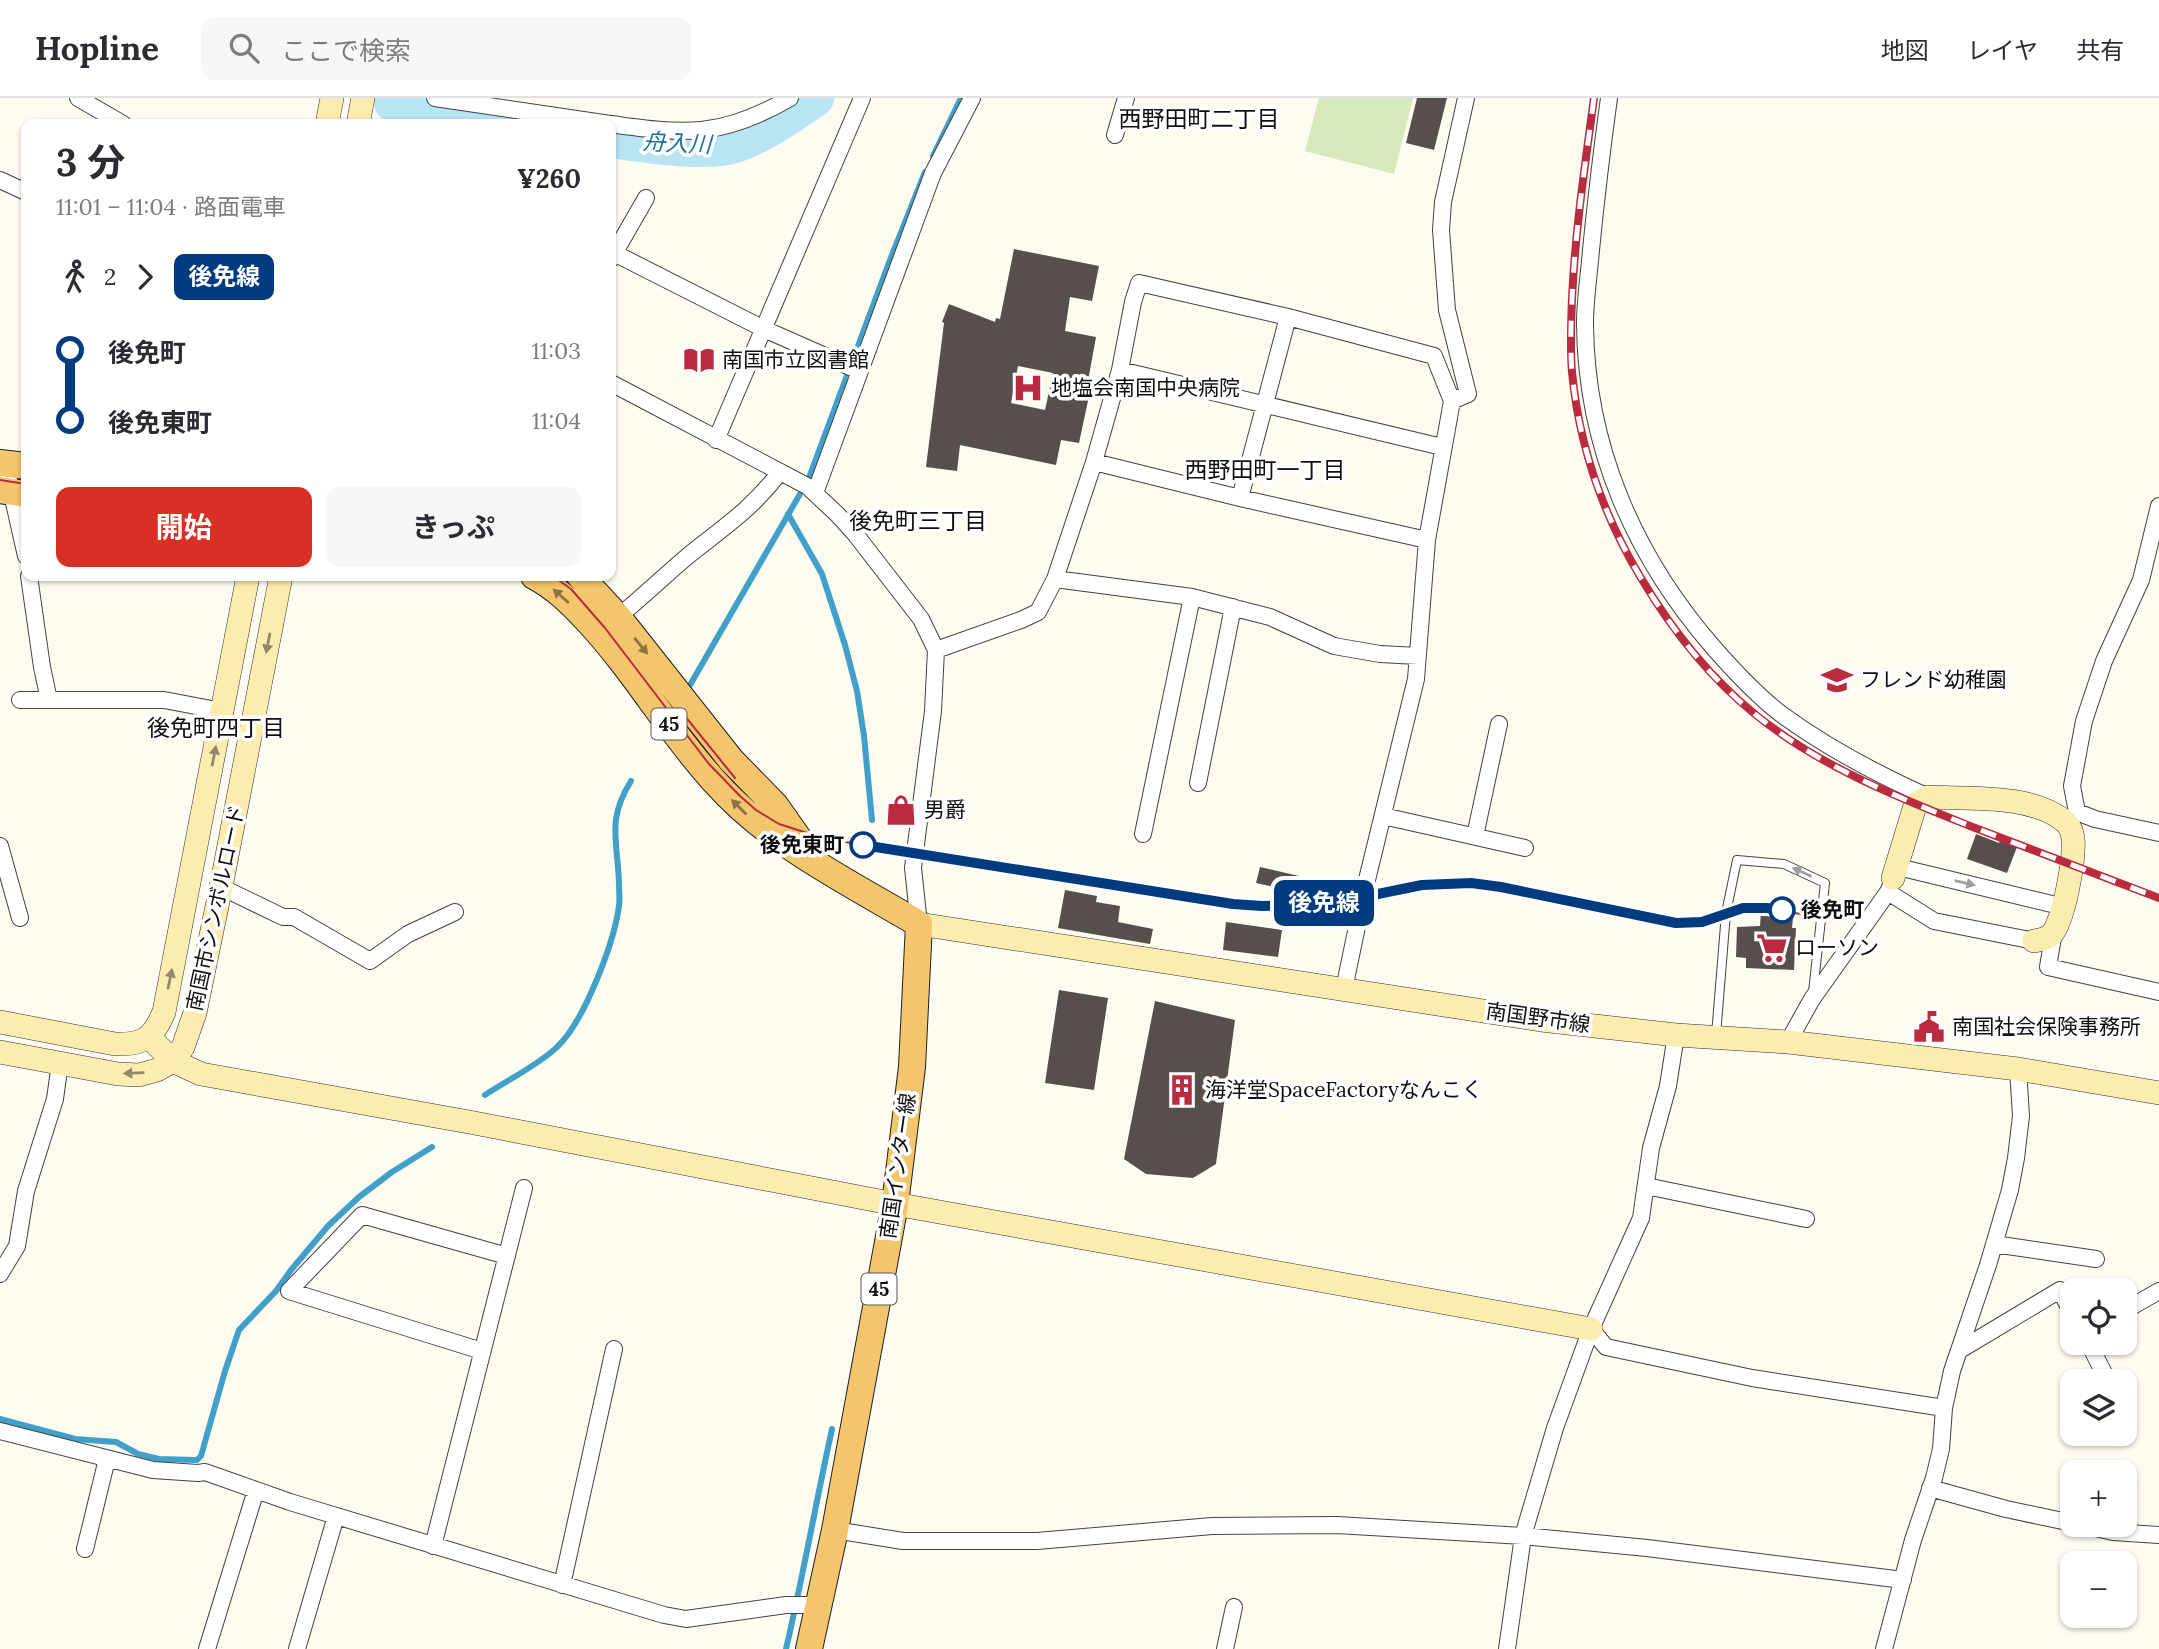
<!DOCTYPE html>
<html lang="ja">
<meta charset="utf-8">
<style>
body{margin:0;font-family:Lora,"Noto Sans JP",serif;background:#f7f7f7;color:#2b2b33;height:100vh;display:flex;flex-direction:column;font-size:26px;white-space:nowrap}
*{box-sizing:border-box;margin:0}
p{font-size:23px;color:#7c7c81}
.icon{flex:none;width:38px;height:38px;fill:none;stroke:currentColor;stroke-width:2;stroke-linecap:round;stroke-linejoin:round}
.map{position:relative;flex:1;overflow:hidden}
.details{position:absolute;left:21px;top:21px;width:595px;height:462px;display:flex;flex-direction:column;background:#fff;border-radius:14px;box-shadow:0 2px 5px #0004}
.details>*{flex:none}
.badge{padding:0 14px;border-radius:10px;font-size:24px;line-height:46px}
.tools{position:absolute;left:2060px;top:1180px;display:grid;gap:14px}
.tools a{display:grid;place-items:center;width:77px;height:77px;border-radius:14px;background:#fff;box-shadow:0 2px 5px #0004;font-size:35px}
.map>.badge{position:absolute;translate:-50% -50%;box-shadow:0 0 0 4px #fff}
.legs{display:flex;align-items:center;gap:10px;height:77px;padding:0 35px;font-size:23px}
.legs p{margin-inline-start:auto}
.headline{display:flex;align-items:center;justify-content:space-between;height:119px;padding:0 35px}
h1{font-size:38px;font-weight:700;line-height:52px}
.action{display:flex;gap:14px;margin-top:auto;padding:14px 35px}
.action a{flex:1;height:80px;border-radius:14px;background:#d93025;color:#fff;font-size:28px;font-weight:700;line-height:80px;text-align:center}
.action a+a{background:#f7f7f7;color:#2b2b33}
ul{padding:0 35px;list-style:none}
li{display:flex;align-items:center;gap:24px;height:70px;font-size:26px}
li i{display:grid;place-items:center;width:10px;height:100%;margin:0 9px;background:currentColor}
li i::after{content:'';width:18px;height:18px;margin:-9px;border:5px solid;border-radius:50%;background:#fff}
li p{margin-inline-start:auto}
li:first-child i{background:linear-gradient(#0000 50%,currentColor 0)}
li:last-child i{background:linear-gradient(currentColor 50%,#0000 0)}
header{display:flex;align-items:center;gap:42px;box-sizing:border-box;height:98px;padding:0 35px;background:#fff;border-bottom:2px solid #e1e1e2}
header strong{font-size:33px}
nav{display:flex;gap:38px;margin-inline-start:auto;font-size:24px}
.search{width:490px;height:63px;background:#f7f7f7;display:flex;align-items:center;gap:18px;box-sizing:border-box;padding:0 24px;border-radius:14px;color:#7c7c81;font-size:26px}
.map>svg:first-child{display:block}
</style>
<header>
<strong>Hopline</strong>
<div class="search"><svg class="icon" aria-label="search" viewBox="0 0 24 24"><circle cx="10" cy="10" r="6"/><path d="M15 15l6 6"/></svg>ここで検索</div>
<nav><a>地図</a><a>レイヤ</a><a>共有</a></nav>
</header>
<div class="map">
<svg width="2159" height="1551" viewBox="0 0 2159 1551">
<rect width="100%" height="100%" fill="#fefbf1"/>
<path fill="#d7e8bb" d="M1319 0H1413L1394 76 1305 53Z"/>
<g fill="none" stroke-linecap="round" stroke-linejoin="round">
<path stroke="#41a0c9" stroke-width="6" d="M933 58 961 0
M810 377 890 162 925 74
M788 416 822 476 845 547 857 593 864 638 872 722
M690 587 800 396
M485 997C506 983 540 966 557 949 584 924 614 845 619 808 620 801 619 793 619 786 618 743 606 723 631 683
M0 1321 75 1341 116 1344 138 1356 159 1361 197 1362 201 1358 225 1273 239 1232 276 1193 291 1172 328 1128 359 1099 392 1074 432 1049
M786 1551C803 1478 816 1404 832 1331"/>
<path stroke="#b8e4f4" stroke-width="38" d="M393 5 423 13 511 26
M611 41C642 45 706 56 735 46 764 36 789 17 815 0"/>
</g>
<path fill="#574f4b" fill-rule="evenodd" d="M1417 0H1447L1434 52 1406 45Z
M1014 151 1099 168 1092 203 1070 199 1065 233 1096 239 1088 283 1092 284 1079 345 1061 342 1056 367 960 347 957 373 926 369 944 225 942 224 949 206 995 224 996 220 1000 221ZM1018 268 1053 275 1045 312 1011 305Z
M1976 736 1999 745 2000 742 2017 749 2007 775 1967 761Z
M1260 769 1299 778 1296 794 1256 785Z
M1065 792 1097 798 1096 804 1120 808 1118 824 1153 831 1150 846 1058 830Z
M1761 813 1793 820 1792 830H1796L1794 872 1746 870V860L1736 859 1737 829 1760 828Z
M1226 824 1282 832 1278 859 1223 852Z
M1059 892 1108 900 1094 992 1045 985Z
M1155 903 1235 922 1216 1066 1193 1080 1146 1076 1124 1061Z"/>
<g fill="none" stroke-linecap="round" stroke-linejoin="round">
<defs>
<path id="lane" d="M1716 937 1726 815 1737 762 1784 766 1825 785 1813 894"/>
<path id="street" d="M78 0 123 26
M435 0 610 26
M1609 0C1602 51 1596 101 1591 152 1589 177 1585 202 1585 226 1586 348 1634 458 1713 549 1734 573 1755 596 1781 616 1826 649 1877 676 1928 699
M611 26C686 37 723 39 790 0
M1115 37 1126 0
M0 82 26 94
M614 155 764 231 859 273
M611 161 646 100
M1120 272 1442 349
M611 285 807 388 837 416 856 437 921 521 936 552 933 613 913 770 919 826
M1452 303 1468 296 1447 212 1441 132 1443 104 1466 0
M716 342 862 0
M1094 364 1240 400 1427 442
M5 365 26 458
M815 395 933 75 972 0
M1240 400 1288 219
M2159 408 2141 482 2104 563 2084 623 2072 688 2077 714 2095 721 2159 735
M29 478 42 569 49 602
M1055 481 1192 499 1270 519 1334 548 1380 556 1418 558
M612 524C638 503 663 479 689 457 724 429 752 411 780 374
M936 552 1021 522 1038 514 1055 481 1094 364 1120 272 1133 204 1139 185 1288 219 1434 258 1452 303 1427 442 1416 581 1365 790 1344 891
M20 602H164L222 613
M1198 685 1233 509
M1383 718 1525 750
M1143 736 1192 499
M1475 738 1499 626
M0 748 20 820
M1898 769 2064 809
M1892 785 1888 794 1934 823 2034 843
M221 789 283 819H294L370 863 408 836 455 814
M2054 833 2048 869 2159 894
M1788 944 1812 901 1888 794
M1646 1088 1806 1121
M1994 1146 2096 1161
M0 1176 17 1148 26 1093 55 1001 60 965
M2124 1213 2159 1193
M1591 1231 1606 1249 1752 1280 1944 1310
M2088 1244 2108 1283
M1960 1252 2060 1192 2072 1215
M482 1253 289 1193 362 1117 507 1158
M0 1333 153 1372 198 1375 205 1374 290 1404 664 1517 686 1521 786 1507H818
M1930 1390 2006 1411 2072 1425
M2078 1426 2113 1434 2159 1437
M835 1432 903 1443H1037L1212 1428 1337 1427 1523 1438 1647 1450 1903 1482
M433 1448 524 1090
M85 1451 107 1361
M562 1487 614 1251
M207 1551 256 1392
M297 1551 336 1418
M1225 1551 1234 1509
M1507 1551 1523 1438 1555 1330 1591 1231 1641 1120 1651 1050 1668 988 1676 937
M1884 1551 1913 1442 1934 1380 1941 1351 1944 1310 1952 1273 1988 1167 2010 1092 2016 1060 2021 1018 2018 971"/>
<path id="secondary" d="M327 26 332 0
M358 26 363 0
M1893 780 1914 711 1917 705 1928 699C1970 701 2029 696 2063 722 2069 726 2072 733 2073 740 2075 759 2064 826 2050 838 2045 841 2039 842 2034 843
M919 826 1541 922 1676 937 1788 944 2018 971 2159 995
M0 924 115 946C144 947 153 940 164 914L248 478
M149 939 173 963 201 976 469 1024 895 1106 1591 1231
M0 954 118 976 139 977 157 972 173 963 183 949 195 915 221 789 281 478"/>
<path id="primary" d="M0 365 26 368
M0 392 26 396
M534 478C555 489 571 505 587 522 634 572 669 634 715 684 770 746 848 784 919 826L912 969 895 1106 835 1432 809 1551
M580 478 618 519 731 662 775 707 806 751"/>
</defs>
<use href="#lane" stroke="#424242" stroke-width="10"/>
<use href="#street" stroke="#424242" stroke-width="18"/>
<use href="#secondary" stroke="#313131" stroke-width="24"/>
<use href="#primary" stroke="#202020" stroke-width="28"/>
<use href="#lane" stroke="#fff" stroke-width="8"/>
<use href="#street" stroke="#fff" stroke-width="16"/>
<use href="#secondary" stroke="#fcecaf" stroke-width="23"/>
<use href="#primary" stroke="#f3c56c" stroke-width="26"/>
<path stroke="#bb2b40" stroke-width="2" d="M0 382 26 386
M553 478 571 491 605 530 709 666 740 698 756 712 779 726 823 740 914 756 1233 806 1262 809 1299 807 1363 799 1422 787 1471 785 1501 789 1677 825 1702 824 1743 810 1755 809 1801 816
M680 612 735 680"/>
<defs>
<path id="rail" d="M1594 0C1585 67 1575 134 1572 201 1571 225 1570 250 1572 274 1579 348 1603 417 1641 480 1672 532 1709 579 1756 617 1819 668 1895 698 1970 728 2033 752 2096 776 2159 800"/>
</defs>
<use href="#rail" stroke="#bb2b40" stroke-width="8"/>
<use href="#rail" stroke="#fff" stroke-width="5" stroke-dasharray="16" stroke-linecap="butt"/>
</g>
<defs><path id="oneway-solid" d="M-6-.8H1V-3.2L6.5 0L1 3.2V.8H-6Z" transform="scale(1.75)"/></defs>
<g fill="#8c7342">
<use href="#oneway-solid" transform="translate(561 498) rotate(-138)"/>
<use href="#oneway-solid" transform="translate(641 548) rotate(51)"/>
<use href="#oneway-solid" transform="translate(739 709) rotate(-135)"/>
</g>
<g fill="#918967">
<use href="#oneway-solid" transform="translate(268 545) rotate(101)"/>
<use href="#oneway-solid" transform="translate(214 658) rotate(-79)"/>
<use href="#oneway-solid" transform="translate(170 881) rotate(-78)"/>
<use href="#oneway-solid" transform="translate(134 975) rotate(178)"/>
</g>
<g fill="#9f9f9f">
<use href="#oneway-solid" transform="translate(1802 774) rotate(-155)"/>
<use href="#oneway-solid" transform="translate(1965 785) rotate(13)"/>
</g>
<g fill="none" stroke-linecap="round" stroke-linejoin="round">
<defs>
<path id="line-1" d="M863 747 1233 806 1262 808 1299 807 1363 799 1422 787 1471 785 1501 789 1676 825 1702 824 1743 810H1767L1782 812"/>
</defs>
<use href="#line-1" stroke="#fff" stroke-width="16"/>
<use href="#line-1" stroke="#003b80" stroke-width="10"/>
</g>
<defs>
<symbol id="library-bare" viewBox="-9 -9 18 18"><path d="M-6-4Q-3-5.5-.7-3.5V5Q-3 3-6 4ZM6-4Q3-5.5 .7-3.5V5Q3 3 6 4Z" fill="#bb2b40" stroke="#fff" stroke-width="2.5" paint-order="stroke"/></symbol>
<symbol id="hospital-bare" viewBox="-9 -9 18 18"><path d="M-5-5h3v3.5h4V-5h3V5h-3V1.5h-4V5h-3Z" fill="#bb2b40" stroke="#fff" stroke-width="2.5" paint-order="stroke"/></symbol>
<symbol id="school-bare" viewBox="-9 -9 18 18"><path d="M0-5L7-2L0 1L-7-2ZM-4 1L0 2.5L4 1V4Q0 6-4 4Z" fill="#bb2b40" stroke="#fff" stroke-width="2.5" paint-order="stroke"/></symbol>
<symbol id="shop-bare" viewBox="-9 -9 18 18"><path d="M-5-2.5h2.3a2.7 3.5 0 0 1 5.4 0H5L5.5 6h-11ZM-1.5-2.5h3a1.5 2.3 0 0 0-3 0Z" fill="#bb2b40" stroke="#fff" stroke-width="2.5" paint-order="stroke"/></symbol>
<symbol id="supermarket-bare" viewBox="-9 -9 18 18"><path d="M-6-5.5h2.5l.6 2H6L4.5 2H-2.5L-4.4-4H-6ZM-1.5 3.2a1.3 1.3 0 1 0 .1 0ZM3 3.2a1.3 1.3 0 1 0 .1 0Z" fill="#bb2b40" stroke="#fff" stroke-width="2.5" paint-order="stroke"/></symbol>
<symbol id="civic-bare" viewBox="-9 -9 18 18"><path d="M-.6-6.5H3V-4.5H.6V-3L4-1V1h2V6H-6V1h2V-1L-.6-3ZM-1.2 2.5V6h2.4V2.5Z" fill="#bb2b40" stroke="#fff" stroke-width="2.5" paint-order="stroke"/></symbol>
<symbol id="building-bare" viewBox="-9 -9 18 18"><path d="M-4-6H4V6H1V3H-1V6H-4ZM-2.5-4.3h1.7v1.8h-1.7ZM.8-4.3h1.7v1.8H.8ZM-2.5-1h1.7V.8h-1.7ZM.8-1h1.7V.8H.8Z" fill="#bb2b40" stroke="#fff" stroke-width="2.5" paint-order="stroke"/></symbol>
</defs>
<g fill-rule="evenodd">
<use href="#library-bare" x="677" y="240" width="44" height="44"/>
<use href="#hospital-bare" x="1006" y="268" width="44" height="44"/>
<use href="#school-bare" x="1815" y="560" width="44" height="44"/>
<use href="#shop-bare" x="879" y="690" width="44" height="44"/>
<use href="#supermarket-bare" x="1750" y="828" width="44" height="44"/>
<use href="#civic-bare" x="1907" y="907" width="44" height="44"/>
<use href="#building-bare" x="1160" y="970" width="44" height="44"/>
</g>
<g fill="#fff" stroke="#003b80" stroke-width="3.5">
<circle cx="863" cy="747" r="12"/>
<circle cx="1782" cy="812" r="12"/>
</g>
<g text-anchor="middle" stroke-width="7" stroke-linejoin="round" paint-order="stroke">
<g fill="#fff" stroke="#575757" stroke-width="2">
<rect x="651.5" y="610.5" width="35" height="31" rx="5"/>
<rect x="861.5" y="1175.5" width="35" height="31" rx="5"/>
</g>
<g font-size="19" font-weight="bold" fill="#0f0f0f">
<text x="669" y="633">45</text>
<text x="879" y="1198">45</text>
</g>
<g font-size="21" fill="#0f0f0f" stroke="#fff" text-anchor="start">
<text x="722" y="269">南国市立図書館</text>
<text x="1051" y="297">地塩会南国中央病院</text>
<text x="1860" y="589">フレンド幼稚園</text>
<text x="924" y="719">男爵</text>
<text x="1795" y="857">ローソン</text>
<text x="1952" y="936">南国社会保険事務所</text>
<text x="1205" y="999">海洋堂SpaceFactoryなんこく</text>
</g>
<g font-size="21" font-weight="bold" fill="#0f0f0f" stroke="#fff" text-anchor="end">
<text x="844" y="754">後免東町</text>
<text x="1801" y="819" text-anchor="start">後免町</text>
</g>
<g font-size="21" fill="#0f0f0f" stroke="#fff">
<text transform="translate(216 810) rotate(-78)" y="7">南国市シンボルロード</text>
<text transform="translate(1538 920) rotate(8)" y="7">南国野市線</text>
<text transform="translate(898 1068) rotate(-82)" y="7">南国インター線</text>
</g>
<g font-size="23" fill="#0f0f0f" stroke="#fff">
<text x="1199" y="29">西野田町二丁目</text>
<text x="1265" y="380">西野田町一丁目</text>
<text x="918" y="431">後免町三丁目</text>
<text x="216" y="638">後免町四丁目</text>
</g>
<g font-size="23" font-style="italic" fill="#1c729d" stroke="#fff">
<text transform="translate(677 45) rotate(3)" y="8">舟入川</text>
</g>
</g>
</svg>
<div class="tools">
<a><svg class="icon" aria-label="locate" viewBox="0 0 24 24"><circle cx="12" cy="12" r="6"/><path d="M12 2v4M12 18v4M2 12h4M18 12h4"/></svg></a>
<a><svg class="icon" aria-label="layers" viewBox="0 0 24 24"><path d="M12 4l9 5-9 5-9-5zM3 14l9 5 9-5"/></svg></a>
<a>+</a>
<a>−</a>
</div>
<b class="badge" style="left:1324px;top:805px;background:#003b80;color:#fff">後免線</b>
<section class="details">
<div class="headline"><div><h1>3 分</h1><p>11:01 – 11:04 · 路面電車</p></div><b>¥260</b></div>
<div class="legs"><svg class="icon" aria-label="walk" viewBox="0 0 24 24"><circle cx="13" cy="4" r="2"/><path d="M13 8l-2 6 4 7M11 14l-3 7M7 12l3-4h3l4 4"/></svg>2<svg class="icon" aria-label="forward" viewBox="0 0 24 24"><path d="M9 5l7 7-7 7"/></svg><b class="badge" style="background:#003b80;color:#fff">後免線</b></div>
<ul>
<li><i style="color:#003b80"></i><b>後免町</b><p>11:03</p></li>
<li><i style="color:#003b80"></i><b>後免東町</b><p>11:04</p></li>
</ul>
<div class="action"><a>開始</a><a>きっぷ</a></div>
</section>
</div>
